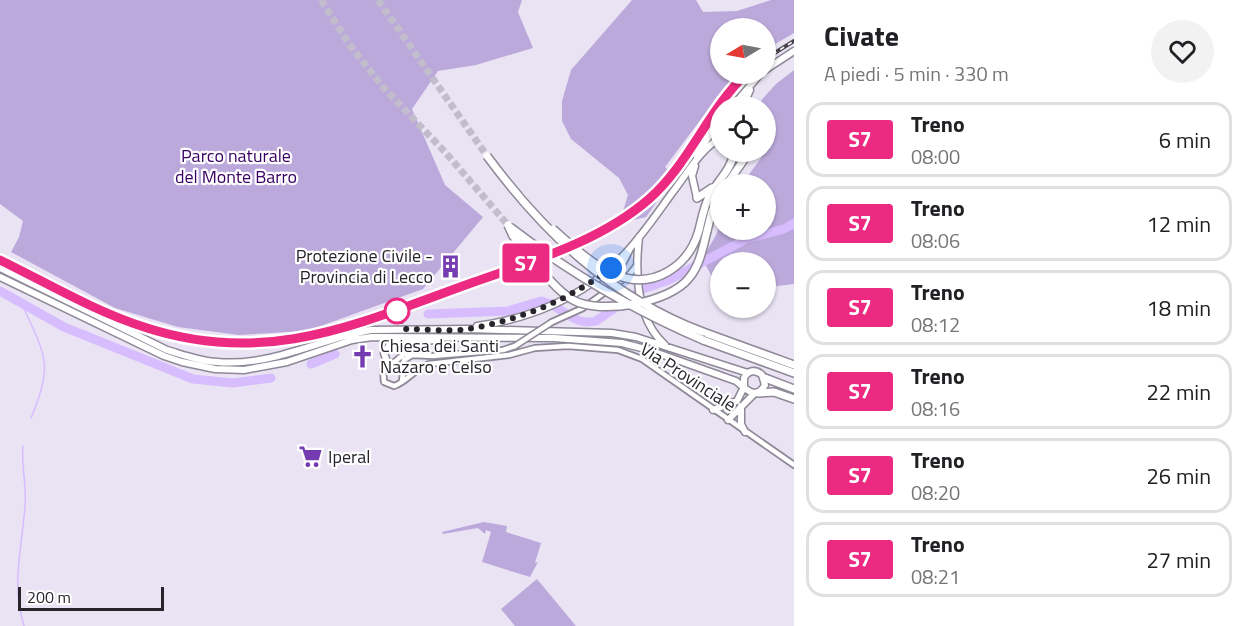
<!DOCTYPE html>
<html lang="it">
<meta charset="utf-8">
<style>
body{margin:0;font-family:"Titillium Web",sans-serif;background:#f2f2f2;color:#202124;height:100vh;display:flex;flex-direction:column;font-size:22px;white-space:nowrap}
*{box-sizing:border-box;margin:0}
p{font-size:20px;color:#757577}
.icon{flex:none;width:33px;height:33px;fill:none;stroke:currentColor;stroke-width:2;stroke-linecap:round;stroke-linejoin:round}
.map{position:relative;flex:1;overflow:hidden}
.drawer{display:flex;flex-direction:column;background:#fff;width:450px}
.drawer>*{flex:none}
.badge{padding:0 12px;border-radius:4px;font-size:21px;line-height:39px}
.needle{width:39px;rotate:260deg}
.tools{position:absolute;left:710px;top:18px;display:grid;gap:12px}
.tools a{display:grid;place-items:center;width:66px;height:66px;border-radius:50%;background:#fff;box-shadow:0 2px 4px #0004;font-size:30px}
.scale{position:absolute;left:18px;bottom:15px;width:146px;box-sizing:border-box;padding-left:6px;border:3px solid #27252b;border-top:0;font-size:16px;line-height:21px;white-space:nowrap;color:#27252b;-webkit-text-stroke:4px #fff;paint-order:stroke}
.you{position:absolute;width:30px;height:30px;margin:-15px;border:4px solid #fff;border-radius:50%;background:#1a73e8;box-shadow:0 0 0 9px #1a73e833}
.map>.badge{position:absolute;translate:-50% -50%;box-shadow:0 0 0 3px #fff}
.round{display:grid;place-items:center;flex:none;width:63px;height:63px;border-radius:32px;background:#f2f2f2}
.overview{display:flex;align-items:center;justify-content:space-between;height:102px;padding:0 30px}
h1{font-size:28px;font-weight:700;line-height:45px}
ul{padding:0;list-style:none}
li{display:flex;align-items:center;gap:18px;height:75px;margin:0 12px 9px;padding:0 18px;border:3px solid #e0e0e0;border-radius:18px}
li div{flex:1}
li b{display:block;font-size:22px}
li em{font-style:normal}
li .badge{min-width:66px;font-weight:700;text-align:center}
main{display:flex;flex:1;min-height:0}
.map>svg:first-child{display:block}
</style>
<main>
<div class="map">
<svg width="794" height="626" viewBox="0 0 794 626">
<rect width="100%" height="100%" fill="#e9e3f4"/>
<path fill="#bca9db" d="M0 0H522L518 12 533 48 476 65 438 71 412 109 445 185 483 217 423 289 307 331 239 335 178 327 115 308 11 252 19 237 23 221 0 204Z
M632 0H696L703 12 737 11 771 0H794V33L765 50V28H720V74H735L665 167 675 176 646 217 629 221 618 227 628 195 619 178 571 139 562 121V101L571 70Z
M794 70V284L769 287 765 293V262H720V287C694 253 706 259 720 226V230H765V184H742L761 158 762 152H765V106H758V104L776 84Z
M484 522 507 526 506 532 541 543 535 563 538 562 530 577 482 562 491 532 486 530 485 534 478 528 443 534 442 532Z
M537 579 576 626H515L501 609Z"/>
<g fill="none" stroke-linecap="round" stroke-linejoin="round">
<path stroke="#d7bdfe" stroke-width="1.5" d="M21 302C44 354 55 362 31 418
M23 446C21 466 27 486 25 506 22 547 11 586 24 626"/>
<path stroke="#d7bdfe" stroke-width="9" d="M0 291 64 327 193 379 233 383 271 378
M428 314 508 311 541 301C562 305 573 327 596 321L643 289 669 280 746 239 784 229 794 223
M311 364 335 354"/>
<path stroke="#c2bdcc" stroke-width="7" stroke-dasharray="7 3.5" stroke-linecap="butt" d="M321 0 349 44 383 87 445 152 508 225
M378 0 487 156"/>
<defs>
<path id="minor" d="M612 285 630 250
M552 322 583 308 629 275 637 265
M392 364 404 354 414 353
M402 370 404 360 412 355 433 356 503 350 515 346
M402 381 403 373 398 366 391 364 383 370 384 382 394 386C407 382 415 368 429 364L509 355 535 348 568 346 618 350 642 359 794 465"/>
<path id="major" d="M765 70 794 51
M733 106 760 74
M743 106 750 90
M720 117 716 126 720 135
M696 155 716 126
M695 166 692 176 697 198
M639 237C635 273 636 319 665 345
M0 268 167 350C184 355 200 361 217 362 271 367 319 339 371 330L468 329 612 333 636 337 748 373
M0 277 164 356 182 362 215 369 244 370 287 362 352 340 372 337 554 338 622 343 649 350 736 381C746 389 756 401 765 385L762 375C756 369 748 370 744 378V387L737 401 713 410
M477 326C529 319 584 297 621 258 640 239 656 215 672 193 687 174 699 151 720 138
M388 365 384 353 391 343 437 340
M741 406V424L745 432
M728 420 754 394"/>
<path id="highway" d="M727 184 743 161 747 152
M697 198 712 188
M699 230C702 218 704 205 711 193 719 180 732 168 734 152
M707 231 712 211 720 195
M703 332 794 365
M703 340 794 373
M765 378 794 389
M758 393 774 392 794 399"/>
</defs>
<use href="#minor" stroke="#8e8897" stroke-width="8"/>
<use href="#major" stroke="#8e8897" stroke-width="9"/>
<use href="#highway" stroke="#8e8897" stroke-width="10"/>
<use href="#minor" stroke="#fff" stroke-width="4.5"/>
<use href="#major" stroke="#fff" stroke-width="6"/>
<use href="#highway" stroke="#fff" stroke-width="7"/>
<defs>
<path id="rail" d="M765 59 794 41
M636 210C682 172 704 115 746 74
M0 260C47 283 94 310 144 327 281 373 398 309 524 264"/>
</defs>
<use href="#rail" stroke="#47454d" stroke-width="4"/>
<use href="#rail" stroke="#fff" stroke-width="1.5" stroke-dasharray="4.5" stroke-linecap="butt"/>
<defs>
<path id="minor-bridge" d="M515 346 552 322"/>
<path id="highway-bridge" d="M487 156C544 233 612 298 703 332
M508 225 513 236C530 255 552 288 573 300 600 315 670 303 689 278 700 265 703 247 707 231
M510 227C570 273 633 310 703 340
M553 229C571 245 593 266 616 275 654 290 689 266 699 230"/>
</defs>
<use href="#minor-bridge" stroke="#8e8897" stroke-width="8" stroke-linecap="butt"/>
<use href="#highway-bridge" stroke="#8e8897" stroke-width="10" stroke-linecap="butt"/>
<use href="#minor-bridge" stroke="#fff" stroke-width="4.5"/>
<use href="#highway-bridge" stroke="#fff" stroke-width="7"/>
</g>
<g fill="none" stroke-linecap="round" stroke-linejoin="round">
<defs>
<path id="line" d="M0 260C47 283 94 311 144 327 268 368 359 323 474 282 533 261 601 241 649 199 689 164 708 110 746 74"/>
</defs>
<use href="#line" stroke="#fff" stroke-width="14"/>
<use href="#line" stroke="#ed2a81" stroke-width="9"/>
<path stroke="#27252b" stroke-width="6" stroke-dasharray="0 10.8" d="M397 311 404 329C425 329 449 332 469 329 521 319 568 301 611 268"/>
</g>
<defs>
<symbol id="building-bare" viewBox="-9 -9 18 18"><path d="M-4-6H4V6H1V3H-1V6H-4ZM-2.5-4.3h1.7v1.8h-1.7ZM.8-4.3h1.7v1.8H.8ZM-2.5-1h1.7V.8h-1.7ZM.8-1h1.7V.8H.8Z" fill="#753cb2" stroke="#fff" stroke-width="2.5" paint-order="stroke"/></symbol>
<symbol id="church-bare" viewBox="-9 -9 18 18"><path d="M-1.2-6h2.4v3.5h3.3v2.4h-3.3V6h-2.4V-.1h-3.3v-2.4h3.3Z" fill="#753cb2" stroke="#fff" stroke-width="2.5" paint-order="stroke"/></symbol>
<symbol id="supermarket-bare" viewBox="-9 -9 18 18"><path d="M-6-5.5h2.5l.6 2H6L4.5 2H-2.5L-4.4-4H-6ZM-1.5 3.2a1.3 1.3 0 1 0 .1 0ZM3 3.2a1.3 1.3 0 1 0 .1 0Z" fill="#753cb2" stroke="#fff" stroke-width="2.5" paint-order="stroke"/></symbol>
</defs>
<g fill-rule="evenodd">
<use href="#building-bare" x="434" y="250" width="33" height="33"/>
<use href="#church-bare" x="346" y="340" width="33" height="33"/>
<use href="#supermarket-bare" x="294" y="440" width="33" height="33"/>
</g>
<circle fill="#fff" stroke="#ed2a81" stroke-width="3" cx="397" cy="311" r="12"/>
<g text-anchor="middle" stroke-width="4.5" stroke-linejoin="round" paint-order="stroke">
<g font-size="18" fill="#390163" stroke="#fff">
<text x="236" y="162">Parco naturale<tspan x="236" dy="21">del Monte Barro</tspan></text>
</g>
<g font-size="18" fill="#27252b" stroke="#fff" text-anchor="start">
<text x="433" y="262" text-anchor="end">Protezione Civile -<tspan x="433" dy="21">Provincia di Lecco</tspan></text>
<text x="380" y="352">Chiesa dei Santi<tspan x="380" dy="21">Nazaro e Celso</tspan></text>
<text x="328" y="463">Iperal</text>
</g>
<g font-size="18" fill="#27252b" stroke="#fff">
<text transform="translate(688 377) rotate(33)" y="6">Via Provinciale</text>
</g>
</g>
</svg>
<div class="tools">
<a><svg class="needle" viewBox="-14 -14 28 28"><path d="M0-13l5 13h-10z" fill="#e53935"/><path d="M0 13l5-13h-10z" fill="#757577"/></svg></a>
<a><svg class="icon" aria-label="locate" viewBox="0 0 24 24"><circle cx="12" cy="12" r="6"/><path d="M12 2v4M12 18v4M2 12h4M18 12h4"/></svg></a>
<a>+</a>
<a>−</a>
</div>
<div class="scale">200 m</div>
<div class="you" style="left:611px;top:268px"></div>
<b class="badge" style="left:526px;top:263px;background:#ed2a81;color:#fff">S7</b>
</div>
<section class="drawer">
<div class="overview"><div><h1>Civate</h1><p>A piedi · 5 min · 330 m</p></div><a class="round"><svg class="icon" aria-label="heart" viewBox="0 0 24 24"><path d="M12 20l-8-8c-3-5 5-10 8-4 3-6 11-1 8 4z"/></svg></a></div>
<ul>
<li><span class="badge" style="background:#ed2a81;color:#fff">S7</span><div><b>Treno</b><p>08:00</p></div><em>6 min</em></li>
<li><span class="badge" style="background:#ed2a81;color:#fff">S7</span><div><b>Treno</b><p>08:06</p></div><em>12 min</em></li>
<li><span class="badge" style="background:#ed2a81;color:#fff">S7</span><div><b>Treno</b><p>08:12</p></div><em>18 min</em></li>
<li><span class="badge" style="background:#ed2a81;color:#fff">S7</span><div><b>Treno</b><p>08:16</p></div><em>22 min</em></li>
<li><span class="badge" style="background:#ed2a81;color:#fff">S7</span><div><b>Treno</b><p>08:20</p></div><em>26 min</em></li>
<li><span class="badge" style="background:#ed2a81;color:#fff">S7</span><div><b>Treno</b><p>08:21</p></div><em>27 min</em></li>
</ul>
</section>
</main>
